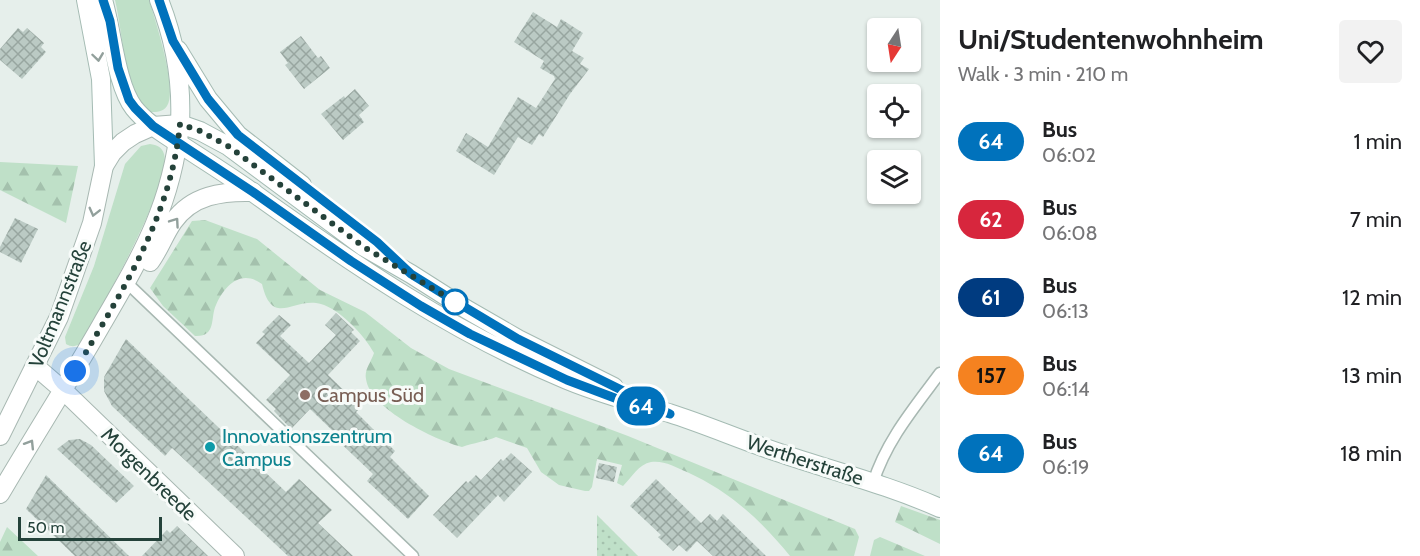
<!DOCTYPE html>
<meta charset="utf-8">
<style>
body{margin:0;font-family:Cabin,sans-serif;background:#f2f2f2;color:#202124;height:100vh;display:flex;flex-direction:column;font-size:22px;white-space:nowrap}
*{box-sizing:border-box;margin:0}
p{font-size:20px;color:#757577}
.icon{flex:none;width:33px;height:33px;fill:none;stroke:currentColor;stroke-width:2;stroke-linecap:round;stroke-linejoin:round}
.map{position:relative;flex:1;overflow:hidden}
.details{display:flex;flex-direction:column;background:#fff;width:480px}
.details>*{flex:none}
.badge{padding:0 12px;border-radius:20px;font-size:21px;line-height:39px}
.needle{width:39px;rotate:192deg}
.buttons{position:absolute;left:867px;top:18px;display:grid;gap:12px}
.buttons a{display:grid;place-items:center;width:54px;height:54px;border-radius:6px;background:#fff;box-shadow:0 2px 4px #0004;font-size:30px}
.scale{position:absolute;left:18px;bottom:15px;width:144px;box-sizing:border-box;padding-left:6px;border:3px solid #24423a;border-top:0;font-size:16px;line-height:21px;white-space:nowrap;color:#24423a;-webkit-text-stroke:4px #f7fbf9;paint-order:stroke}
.you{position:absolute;width:30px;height:30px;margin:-15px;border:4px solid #fff;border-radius:50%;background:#1a73e8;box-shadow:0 0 0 9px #1a73e833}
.map>.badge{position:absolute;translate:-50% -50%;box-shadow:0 0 0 3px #fff}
.round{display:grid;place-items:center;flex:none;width:63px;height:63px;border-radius:6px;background:#f2f2f2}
.head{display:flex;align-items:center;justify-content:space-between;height:102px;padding:0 18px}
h1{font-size:28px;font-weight:700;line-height:45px}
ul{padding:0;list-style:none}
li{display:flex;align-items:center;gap:18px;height:78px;padding:0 18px}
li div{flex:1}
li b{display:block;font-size:22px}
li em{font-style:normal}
li .badge{min-width:66px;font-weight:700;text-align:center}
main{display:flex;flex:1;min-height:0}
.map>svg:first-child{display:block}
</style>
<main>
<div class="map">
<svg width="940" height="556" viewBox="0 0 940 556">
<defs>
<pattern id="forest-firs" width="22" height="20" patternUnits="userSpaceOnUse" patternTransform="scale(1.5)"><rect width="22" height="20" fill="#bfe0c8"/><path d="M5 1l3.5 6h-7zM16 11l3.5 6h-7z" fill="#a4c1ad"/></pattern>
<pattern id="park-dots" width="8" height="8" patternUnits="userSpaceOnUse" patternTransform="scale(1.5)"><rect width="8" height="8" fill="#bfe0c8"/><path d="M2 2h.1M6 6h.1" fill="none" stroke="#a4c1ad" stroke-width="1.8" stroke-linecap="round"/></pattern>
<pattern id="building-cross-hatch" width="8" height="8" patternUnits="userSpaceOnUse" patternTransform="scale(1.5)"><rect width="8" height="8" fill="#bbcac4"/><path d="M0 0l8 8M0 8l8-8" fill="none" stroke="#98a6a0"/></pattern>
</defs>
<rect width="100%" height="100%" fill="#e6efeb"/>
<path fill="#bfe0c8" d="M115 0H149C155 19 178 90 167 106 163 112 157 112 150 112 124 89 123 34 115 0Z
M150 144C157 145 162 147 164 154 173 183 99 310 83 342 77 346 73 348 66 344L65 337 94 266 125 164 141 146Z"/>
<path fill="url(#forest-firs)" d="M0 162 78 166 66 223 0 190Z
M205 220 257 239 320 290 365 312 411 348 449 369 628 436 855 529 859 537 854 556H790C761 520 729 491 687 472 676 467 663 460 651 462 639 464 631 478 623 486L617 483 622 465 597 459 592 487 589 491H585L559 485 541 472 527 448 496 437C487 441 473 443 462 447 435 440 370 409 366 379 364 370 371 362 374 353 365 336 337 305 316 303 291 300 272 326 262 284 241 269 225 285 216 305 210 317 217 337 195 336L163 306 150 288 192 221Z
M901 506 940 520V544L895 522Z
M7 527 38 556H0V542Z
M880 537 925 556H870L874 540Z"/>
<path fill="url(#park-dots)" d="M597 515 638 556H597Z"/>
<path fill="url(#building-cross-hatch)" d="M533 12 557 27 561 19 583 33 572 51 584 58 580 64 589 69 570 94 543 137 539 134 532 145 518 137 494 175 456 151 466 133 488 147 518 97 536 108 555 79 554 76 540 68 544 61 514 42Z
M18 28 23 32 27 28 44 43 41 47 46 52 22 79 0 60V49Z
M301 36 318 58 321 56 330 68 304 89 285 65 288 63 280 52Z
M355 89 369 106 359 115 364 122 343 140 321 114 344 96 345 98Z
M15 218 38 229 21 263 0 252V247Z
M336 313 354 330 351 332 360 341 328 375 361 407 356 412 395 451 390 457 429 496 408 519 367 481 373 474 332 435 335 433 310 409 291 429 274 411 276 409 266 400 290 375 256 343 265 334 262 332 279 315 291 325 280 336 309 363 336 335 325 325Z
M126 339 286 492 299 479 332 510 318 523 353 556H288L172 448 165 456 112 406 104 391V377Z
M80 439 91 445 134 486 116 503 57 449 69 440Z
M511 453 532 472 504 502 498 495 457 538 433 515 466 481 468 483 476 475 481 480 501 459 503 461Z
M599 463 617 467 614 482 596 478Z
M46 475 129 556H75L26 509Z
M656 479 701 523 710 514 717 521 723 514 766 556H713L697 541 687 552 679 545 673 551 658 537 661 535 630 506Z
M177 526 208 556H142L167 530 170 533Z"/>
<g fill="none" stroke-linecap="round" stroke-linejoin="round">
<defs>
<path id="service" d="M126 282 413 556
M873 483C886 441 914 408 940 373"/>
<path id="minor" d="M64 391 235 556"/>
<path id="tertiary" d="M150 262C159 250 164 235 173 222 192 195 222 191 253 192
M35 366 64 391
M0 436 59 317 92 223 104 166 112 153 123 142 135 134 153 126 180 124C172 204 142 255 103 322 70 380 34 436 0 494"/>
<path id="secondary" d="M86 0 101 79 104 166
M103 0C112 29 116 85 134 108 146 123 163 133 178 143 204 160 230 176 255 194 354 265 454 333 567 380 601 394 634 403 669 413 707 425 743 441 780 453 833 471 888 485 940 508
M159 0C175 40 182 82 180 124L200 131 228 146 364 247 411 274 466 309 518 339 614 387
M178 50 208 99 238 135 302 185"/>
</defs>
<use href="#service" stroke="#a8b8b2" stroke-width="13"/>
<use href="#minor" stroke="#a8b8b2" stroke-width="20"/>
<use href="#tertiary" stroke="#a8b8b2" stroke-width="20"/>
<use href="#secondary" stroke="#a4bbb3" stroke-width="20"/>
<use href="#service" stroke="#fff" stroke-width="10"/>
<use href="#minor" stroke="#fff" stroke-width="18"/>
<use href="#tertiary" stroke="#fff" stroke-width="18"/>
<use href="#secondary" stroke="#fff" stroke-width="18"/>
</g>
<defs><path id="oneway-chevron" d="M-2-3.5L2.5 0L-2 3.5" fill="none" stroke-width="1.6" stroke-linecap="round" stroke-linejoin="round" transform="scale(1.5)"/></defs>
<g stroke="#92a09c">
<use href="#oneway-chevron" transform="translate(98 57) rotate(82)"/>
<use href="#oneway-chevron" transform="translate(94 212) rotate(104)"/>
<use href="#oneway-chevron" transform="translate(175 222) rotate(-55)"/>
<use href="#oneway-chevron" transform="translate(30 444) rotate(-58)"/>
</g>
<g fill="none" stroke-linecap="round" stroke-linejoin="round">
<defs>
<path id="line" d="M103 0 110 21 118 68 129 100 135 108 153 126 253 192 351 261 421 306 470 334 567 380 620 400 670 414 518 339 448 297 411 274 377 242 238 135 208 99 173 41 159 0"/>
</defs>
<use href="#line" stroke="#fff" stroke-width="14"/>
<use href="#line" stroke="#0072bc" stroke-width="9"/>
<path stroke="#24423a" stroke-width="6" stroke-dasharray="0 10.8" d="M75 371C121 292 171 218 180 124L200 131 228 146 364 247 455 302"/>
</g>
<circle fill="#fff" stroke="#0072bc" stroke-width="3" cx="455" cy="302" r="12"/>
<circle fill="#8d6e63" stroke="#f7fbf9" stroke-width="2" cx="305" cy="395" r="6"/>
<circle fill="#0f9aa8" stroke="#f7fbf9" stroke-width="2" cx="210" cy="447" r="6"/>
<g text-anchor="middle" stroke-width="6" stroke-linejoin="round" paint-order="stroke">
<g font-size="20" fill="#24423a" stroke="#f7fbf9">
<text transform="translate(60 304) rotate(-68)" y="7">Voltmannstraße</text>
<text transform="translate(805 460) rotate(18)" y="7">Wertherstraße</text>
<text transform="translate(149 474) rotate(44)" y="7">Morgenbreede</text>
</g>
<g font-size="20" fill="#785e54" stroke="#f7fbf9" text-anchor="start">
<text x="317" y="402">Campus Süd</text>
</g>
<g font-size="20" fill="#0d838f" stroke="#f7fbf9" text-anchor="start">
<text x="222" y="443">Innovationszentrum<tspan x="222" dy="23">Campus</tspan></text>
</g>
</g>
</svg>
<div class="buttons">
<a><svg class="needle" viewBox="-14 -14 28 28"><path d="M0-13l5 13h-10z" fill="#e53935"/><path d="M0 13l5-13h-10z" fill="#757577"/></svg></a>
<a><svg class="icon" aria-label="locate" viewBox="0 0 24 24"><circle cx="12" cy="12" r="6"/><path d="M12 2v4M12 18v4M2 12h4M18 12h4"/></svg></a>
<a><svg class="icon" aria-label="layers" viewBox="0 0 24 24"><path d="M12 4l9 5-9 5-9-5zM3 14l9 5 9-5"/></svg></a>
</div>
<div class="scale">50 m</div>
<div class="you" style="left:75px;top:371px"></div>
<b class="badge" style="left:641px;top:406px;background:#0072bc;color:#fff">64</b>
</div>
<section class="details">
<div class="head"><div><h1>Uni/Studentenwohnheim</h1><p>Walk · 3 min · 210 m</p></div><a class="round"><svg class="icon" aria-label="heart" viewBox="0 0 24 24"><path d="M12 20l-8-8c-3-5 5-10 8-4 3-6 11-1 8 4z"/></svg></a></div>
<ul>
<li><span class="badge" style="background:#0072bc;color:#fff">64</span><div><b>Bus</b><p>06:02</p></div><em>1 min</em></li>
<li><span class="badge" style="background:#d7263d;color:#fff">62</span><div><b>Bus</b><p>06:08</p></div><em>7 min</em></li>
<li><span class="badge" style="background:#003b80;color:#fff">61</span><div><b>Bus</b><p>06:13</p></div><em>12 min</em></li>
<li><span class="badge" style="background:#f58220;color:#111">157</span><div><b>Bus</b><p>06:14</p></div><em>13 min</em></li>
<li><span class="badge" style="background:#0072bc;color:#fff">64</span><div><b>Bus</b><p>06:19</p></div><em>18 min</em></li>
</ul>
</section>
</main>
